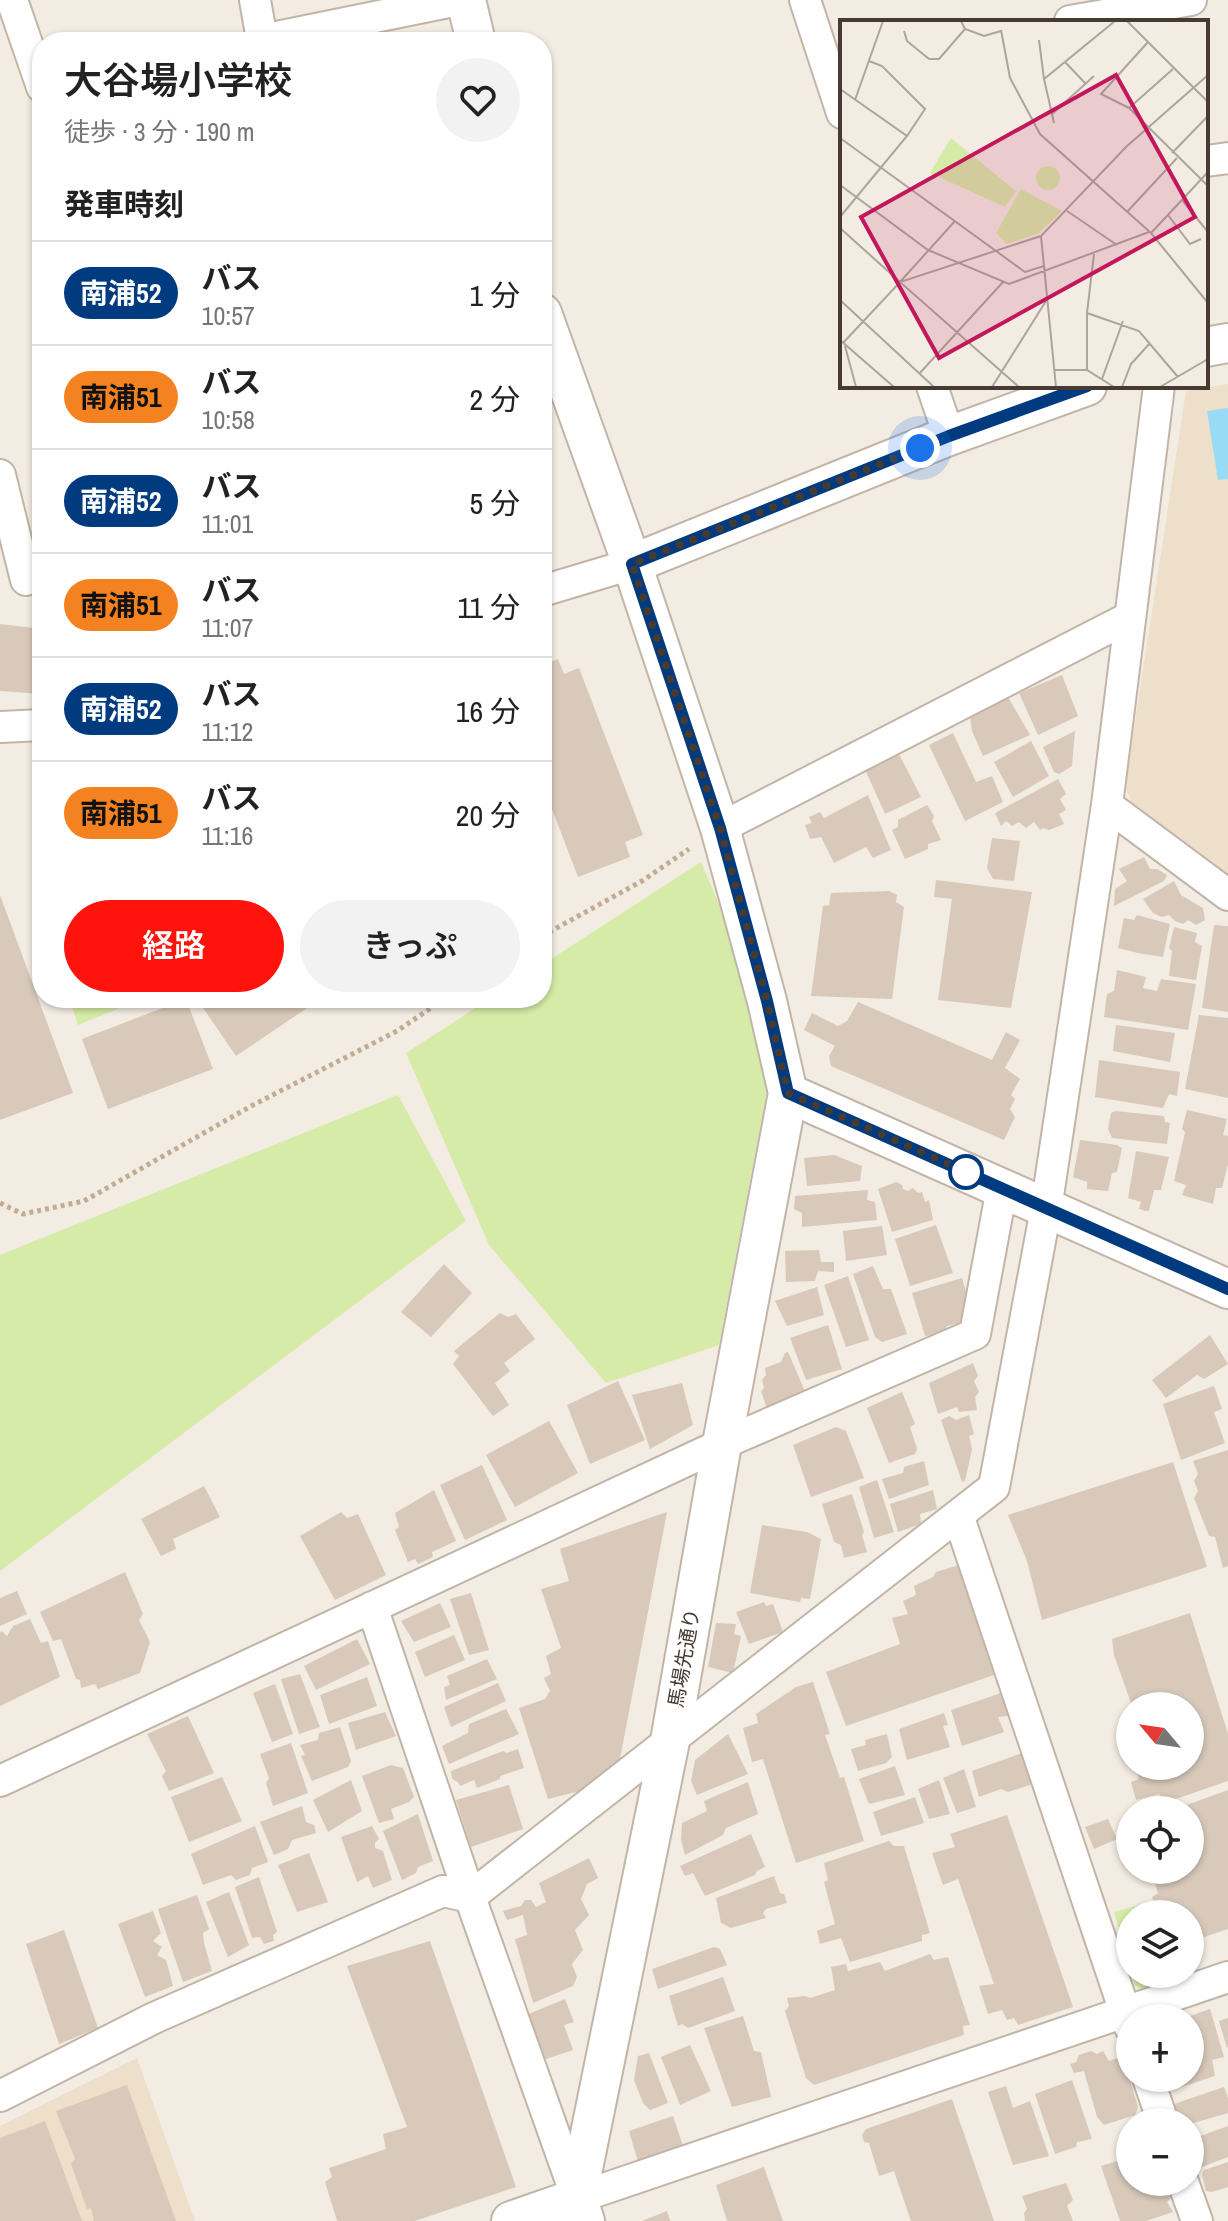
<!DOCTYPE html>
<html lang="ja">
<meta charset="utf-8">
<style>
body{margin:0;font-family:"Archivo Narrow","Noto Sans JP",sans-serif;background:#f2f2f2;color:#222;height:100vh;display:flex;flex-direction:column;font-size:30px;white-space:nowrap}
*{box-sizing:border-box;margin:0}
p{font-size:26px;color:#767676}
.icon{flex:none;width:44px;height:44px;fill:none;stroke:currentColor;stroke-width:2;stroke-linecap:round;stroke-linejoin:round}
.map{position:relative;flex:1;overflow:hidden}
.details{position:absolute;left:32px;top:32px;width:520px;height:976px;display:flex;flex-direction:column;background:#fff;border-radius:32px;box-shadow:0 2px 6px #0004}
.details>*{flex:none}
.badge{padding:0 16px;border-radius:26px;font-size:28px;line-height:52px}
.needle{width:52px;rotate:299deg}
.buttons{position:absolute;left:1116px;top:1692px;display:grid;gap:16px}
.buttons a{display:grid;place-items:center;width:88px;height:88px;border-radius:50%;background:#fff;box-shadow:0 2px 6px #0004;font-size:40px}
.you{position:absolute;width:40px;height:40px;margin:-20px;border:6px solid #fff;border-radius:50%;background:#1a73e8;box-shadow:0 0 0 12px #1a73e833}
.map>.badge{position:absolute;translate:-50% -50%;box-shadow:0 0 0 4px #fff}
h2{padding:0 32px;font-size:30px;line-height:72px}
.round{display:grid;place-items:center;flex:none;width:84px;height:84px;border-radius:42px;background:#f2f2f2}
.head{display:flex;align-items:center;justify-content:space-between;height:136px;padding:0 32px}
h1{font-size:38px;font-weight:600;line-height:60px}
.cta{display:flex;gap:16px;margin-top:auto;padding:16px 32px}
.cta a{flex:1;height:92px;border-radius:48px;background:#ff140d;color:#fff;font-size:32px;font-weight:600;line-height:92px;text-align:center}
.cta a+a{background:#f2f2f2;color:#222}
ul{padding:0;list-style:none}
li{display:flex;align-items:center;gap:24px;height:104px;padding:0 32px;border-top:2px solid #e0e0e0}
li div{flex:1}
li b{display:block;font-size:30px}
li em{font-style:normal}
li .badge{min-width:88px;font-weight:700;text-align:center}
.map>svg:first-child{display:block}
</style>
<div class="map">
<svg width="1228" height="2221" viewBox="0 0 1228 2221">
<rect width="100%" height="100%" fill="#f3ece2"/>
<path fill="#eddfca" d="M1228 384V874L1132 802 1125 787 1186 391Z
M137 2058 195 2221H0V2126Z"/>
<path fill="#d5eba7" d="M701 862 759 999 766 1095 719 1345 606 1383 489 1245 406 1053 491 998H542V965Z
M69 998H144L78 1025Z
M398 1095 466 1221 0 1571V1255Z
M1149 1902 1154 1914H1130V1967L1114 1912Z
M1132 1974H1178L1180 1978 1149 1991 1135 1986Z"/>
<path fill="#98dbf6" d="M1228 408V479L1218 480 1207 411Z"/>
<path fill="#d8c9ba" d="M0 624 42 629V694L0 691Z
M558 659 564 674 579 668 643 835 625 842 630 857 578 877 542 783V665Z
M1062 675 1078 716 1038 735 1019 693Z
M1008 697 1030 735 983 756 972 731 970 717Z
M1075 731 1072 766 1059 774 1054 772 1043 747Z
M953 733 976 782 992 776 1003 802 965 821 929 745Z
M1031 741 1049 776 1013 797 994 762Z
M898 752 921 797 885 814 864 767Z
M1058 779 1066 794 1060 799 1066 810 1059 814 1064 824 1049 830 1043 828 1040 830 1034 822 1026 828 1019 822 1012 826 1006 821 1001 826 995 813Z
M868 795 891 850 873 858 866 847 834 863 821 837 810 839 805 825 812 823 809 817 820 812 824 818Z
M927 805 934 816 932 821 941 840 928 844V849L905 859 892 830 898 827V820Z
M992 838 1020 841 1014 881 993 879 987 868Z
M1144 857 1150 869H1157L1167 875 1164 881 1114 906 1115 889 1127 881 1119 869Z
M936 880 1032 892 1011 1008 938 1000 952 899 934 897Z
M1174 881 1181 895 1203 908 1205 920 1196 925 1188 920 1183 924 1175 921 1169 915 1162 917 1153 913 1143 899Z
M889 891 897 895 896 902 904 907 892 999 811 996 823 906 829 905 831 893Z
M0 895 73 1093 0 1120Z
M1137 915 1170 924 1163 957 1138 953 1118 948 1124 918 1134 920Z
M1214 925 1228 926V1012L1202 1008Z
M1174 927 1197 933 1195 942 1202 946 1196 980 1169 976 1172 951 1169 948Z
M1117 970 1146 977 1143 988 1157 991 1161 979 1196 984 1188 1030 1104 1017 1107 994 1114 991Z
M211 998H322L236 1056 201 1005Z
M186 999 213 1069 108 1109 82 1039Z
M858 1002 992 1060 1006 1032 1020 1040 1005 1068 1020 1079 1011 1095 1015 1099 1010 1109 1015 1117 1004 1140 831 1066 829 1056 835 1046 804 1030 812 1013 838 1026 847 1021Z
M1199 1015 1228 1018V1098L1185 1089Z
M1116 1025 1175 1033 1170 1062 1113 1051Z
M1099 1060 1180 1072 1177 1096 1169 1094 1163 1108 1095 1097Z
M1187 1110 1227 1119 1223 1135 1228 1136V1164L1222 1188H1216L1213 1204 1182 1195 1186 1185 1174 1181 1185 1132 1182 1129Z
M1115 1111 1164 1116 1165 1122 1170 1123 1167 1144 1112 1138 1108 1129 1111 1113Z
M1080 1140 1117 1145 1122 1148 1117 1172 1112 1173 1108 1191 1087 1189V1182L1073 1177Z
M1136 1151 1169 1157 1161 1190H1154L1149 1211H1146L1139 1209 1141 1202 1128 1198Z
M834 1155 862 1166 860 1181 807 1186 804 1158Z
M896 1182 902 1185 903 1189 908 1191 913 1188 918 1193 922 1192 925 1202 929 1200 933 1220 892 1232 878 1189Z
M868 1190 867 1200 875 1202 877 1220 802 1227V1213L794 1209 795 1196Z
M936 1225 953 1273 910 1286 895 1239Z
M882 1226 887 1255 846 1261 843 1231Z
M819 1250 821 1262H834V1272L818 1271 815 1281 786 1282 785 1251Z
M444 1264 472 1293 431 1337 401 1312Z
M873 1266 883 1289H891L907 1334 882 1342 875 1337 853 1274Z
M848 1276 869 1340 846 1347 824 1285Z
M962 1278 971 1310 969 1321 947 1326 944 1333 925 1336 912 1293Z
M817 1287 824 1315 787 1326 775 1301Z
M500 1313 508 1317 516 1314 535 1339 504 1363 510 1371 495 1383 509 1405 493 1416 453 1364 459 1356 454 1351Z
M828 1325 842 1369 806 1380 790 1338Z
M1210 1335 1228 1364 1204 1379 1197 1375 1166 1398 1152 1380Z
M788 1352 807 1396 767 1409 761 1391 764 1388 762 1380 766 1375 765 1368 781 1362 785 1353Z
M973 1363 978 1376 974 1381 979 1392 975 1397 977 1410 959 1412 957 1407 938 1414 929 1383Z
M618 1381 645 1440 590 1464 567 1405Z
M682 1383 693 1425 650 1449 632 1395Z
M1214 1386 1222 1409 1214 1412 1225 1443 1181 1460 1163 1404Z
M902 1392 915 1424 910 1427 917 1449 915 1454 889 1463 867 1408Z
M969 1415 974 1434 969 1436 972 1449 965 1481 962 1482 941 1420 949 1416 956 1420Z
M549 1421 578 1473 515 1507 486 1455Z
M836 1427 846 1431 864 1478 811 1497 793 1445Z
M1228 1450V1566L1223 1568 1215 1537 1209 1536 1194 1498 1198 1491 1194 1481 1198 1474 1193 1461Z
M924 1461 929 1485 889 1499 882 1479 903 1473 904 1467Z
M1173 1462 1207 1567 1042 1620 1027 1561 1008 1515Z
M482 1465 507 1520 465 1540 440 1485Z
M877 1480 894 1532 874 1538 859 1487Z
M204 1486 220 1517 173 1539 176 1549 161 1556 141 1519Z
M434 1490 456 1541 432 1552 433 1557 418 1564 415 1559 408 1562 395 1530 399 1527 395 1513Z
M933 1490 937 1509 920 1514 921 1524 898 1532 890 1504Z
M852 1494 864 1532 862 1535 867 1552 844 1558 841 1545 834 1542 822 1504Z
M341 1512 347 1518 358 1514 386 1575 335 1600 300 1536Z
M667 1512 620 1759 580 1791 548 1799 519 1708 545 1699 550 1691 544 1678 551 1674 546 1656 561 1648 541 1589 569 1581 560 1549Z
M762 1525 807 1532 821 1539 810 1599 801 1598 800 1602 750 1593Z
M959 1565 994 1675 846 1726 826 1672 900 1644 892 1618 908 1614 903 1601 916 1595 914 1586 933 1577 936 1572Z
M125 1572 143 1614 139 1620 150 1642 140 1673 98 1689 95 1684 81 1688 80 1680 76 1679 61 1639 53 1641 40 1612Z
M17 1591 27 1614 0 1626V1598Z
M471 1593 489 1650 469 1655 450 1599Z
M764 1602 766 1606 773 1604 783 1632 749 1644 736 1612Z
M440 1603 451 1627 414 1642 401 1621Z
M1190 1613 1228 1734V1781L1164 1803 1159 1794 1136 1800 1131 1782 1139 1779 1136 1766H1190V1706H1132L1114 1655 1112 1639Z
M30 1619 41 1643 48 1641 60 1677 0 1706V1632L2 1631 7 1636 13 1626Z
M716 1623 736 1624 734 1634 741 1636 733 1673 708 1667Z
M454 1635 465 1660 425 1677 415 1652Z
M357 1639 370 1664 316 1690 304 1666Z
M487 1659 497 1679 446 1700 444 1687 450 1685 447 1676Z
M300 1674 320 1727 299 1734 281 1679Z
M367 1677 377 1706 329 1724 320 1695Z
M813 1682 830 1734 825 1735 840 1778 844 1777 864 1841 796 1863 763 1759 752 1762 743 1728 758 1723 756 1714 796 1687Z
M498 1683 506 1701 451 1727 444 1707Z
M275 1684 293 1734 272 1742 253 1693Z
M1001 1693 1008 1716 998 1717 1004 1732 962 1746 951 1710Z
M506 1709 519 1734 449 1764 442 1746 468 1733 469 1724Z
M385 1712 396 1736 356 1750 348 1723Z
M944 1713 948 1725 943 1726 950 1747 907 1760 899 1729Z
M188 1716 214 1773 169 1791 162 1776 166 1771 147 1734Z
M340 1727 351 1761 348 1767 312 1781 301 1756 305 1755 300 1745 318 1740 319 1733Z
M728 1734 748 1774 697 1795 691 1781 695 1760Z
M887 1734 892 1757 886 1763 858 1771 851 1749 866 1745 865 1740Z
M291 1743 308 1793 273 1806 266 1783 269 1778 260 1754Z
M518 1749 524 1768 500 1776V1779L477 1788 474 1780 460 1786 458 1782 452 1779 451 1771 503 1751 507 1753Z
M1022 1753 1033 1784 1008 1792 1001 1789 979 1797 972 1771Z
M391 1765 403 1768 414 1797 409 1802 391 1809 394 1819 379 1823 362 1776Z
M895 1766 905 1795 869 1804 859 1779Z
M964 1769 976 1807 957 1813 943 1778Z
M222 1777 242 1821 189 1842 171 1797Z
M351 1780 362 1811 328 1832 313 1800Z
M939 1780 950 1814 929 1819 918 1789Z
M748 1782 758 1814 726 1828 723 1835 685 1855 681 1840 682 1823 707 1811 704 1801Z
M509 1785 523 1829 471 1847 456 1800Z
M1228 1790V1929L1190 1942V1914H1158L1152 1897 1158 1893 1151 1870H1190V1810H1173Z
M915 1797 924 1823 881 1836 873 1812Z
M302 1806 306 1822 314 1825 316 1833 292 1840 288 1849 274 1855 260 1822Z
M418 1814 433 1861 418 1867 416 1873 402 1880 383 1831Z
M1007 1815 1073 2007 1018 2025 1014 2018 1007 2020 1002 2010 988 2014 979 1986 994 1984 958 1879 943 1885 932 1853 955 1847 950 1834Z
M1108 1819 1117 1839 1094 1849 1085 1827Z
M255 1826 268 1862 252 1868 250 1875 236 1880 231 1875 203 1885 191 1854Z
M372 1826 379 1839 375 1843V1848L383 1851 392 1880 373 1888 368 1876 357 1882 341 1837Z
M751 1834 765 1867 757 1871 755 1875 705 1896 693 1873 685 1876 680 1866Z
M889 1841 894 1846H904L930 1933 922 1935V1941L850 1962 841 1938 820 1944 817 1931 835 1924 824 1882 828 1880 824 1863Z
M309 1853 328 1902 297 1912 278 1865Z
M589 1858 598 1878 587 1884 581 1899 589 1915 575 1930 583 1950 572 1964 577 1977 573 1986 533 2003 515 1939 527 1935 523 1915 507 1920 503 1911 521 1906 525 1900H531L536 1907 546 1902 539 1883Z
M774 1876 780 1893 784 1894 787 1903 766 1909 763 1913 766 1918 731 1928 721 1923 716 1898Z
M259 1877 277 1932 273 1935 274 1941 264 1944 260 1937 252 1938 235 1887Z
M229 1892 249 1945 228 1957 206 1902Z
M197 1895 209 1929 203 1933 204 1943 212 1971 183 1982 158 1909Z
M153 1911 161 1933 153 1941 162 1947 157 1955 166 1960 173 1986 145 1997 118 1924Z
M64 1930 98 2028 59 2044 26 1944Z
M430 1941 516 2187 415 2221H337L325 2182 332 2177 329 2168 386 2149 383 2134 407 2127 347 1966Z
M714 1947 720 1949 727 1965 658 1989 652 1969Z
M930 1954 934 1960 948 1957 970 2025 963 2026 964 2035 814 2085 806 2078 785 2011 789 2006 787 1998 805 1996 810 1998 835 1990 831 1967 846 1964 848 1971 880 1962 885 1971Z
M723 1977 735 2011 688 2028 682 2024 678 2026 669 1996Z
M565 1999 574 2022 564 2025 573 2050 543 2060 526 2015Z
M1210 2009 1224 2057 1212 2060 1215 2076 1172 2090 1168 2078H1190V2016Z
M743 2016 754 2051 761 2052 771 2097 732 2107 704 2028Z
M1228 2018V2047L1227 2048 1219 2021Z
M690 2045 711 2091 680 2105 661 2057Z
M1091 2051 1097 2054 1103 2051 1109 2061 1123 2056 1138 2107 1135 2115 1104 2125 1097 2117 1084 2071 1074 2073 1070 2064 1076 2062 1079 2055Z
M649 2053 668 2103 650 2110 643 2103 634 2080 638 2056Z
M1072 2080 1092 2139 1077 2142 1076 2147 1055 2154 1035 2094Z
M127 2085 176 2221H94L91 2208 87 2209 71 2164 75 2159 56 2111Z
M1006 2086 1013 2108 1030 2101 1049 2156 1013 2165 988 2092Z
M1224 2087 1228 2098V2113L1190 2124V2122H1181L1174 2104Z
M952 2099 994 2221H911L894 2171 879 2176 869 2143 864 2142 862 2135 866 2129Z
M673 2116 684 2149 638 2162 629 2131Z
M45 2121 82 2221H0V2138Z
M1228 2126V2157L1202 2167 1192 2139Z
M1130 2157V2182H1167L1172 2197 1167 2202 1173 2212 1146 2221H1120L1101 2166Z
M1228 2162V2187L1212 2192 1206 2191 1202 2175 1204 2170Z
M764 2167 783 2221H727L716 2185Z
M1066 2183 1073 2200 1067 2206 1073 2221H1025L1024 2213 1027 2209 1022 2196Z
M667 2211 670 2221H642Z"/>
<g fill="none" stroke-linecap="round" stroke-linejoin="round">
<defs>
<path id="minor" d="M12 0 42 87
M255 0 262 40 458 0
M805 0 842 113
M1070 21 1191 0
M1206 161 1228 158
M932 386 949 436
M0 475 26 580
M542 591 632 564
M0 727 42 725
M1107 805 1228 895
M720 828 1130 617
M958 1515 1130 2027
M372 1607 470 1897 577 2198 1228 1977
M0 1781 722 1444 975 1334 1002 1188
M1148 2078 1163 2122
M0 2096 154 2018 443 1891 470 1897 994 1487 1046 1209 1107 805 1159 386
M1183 2182 1197 2221"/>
<path id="tertiary" d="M466 0 476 42
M542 313 632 564 720 828 767 1001 788 1093 1228 1289
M1206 347 1228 343
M632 564 949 436 1087 386
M511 2221 577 2198
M585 2221 577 2198 670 1741 722 1444 788 1093"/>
</defs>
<use href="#minor" stroke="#c2b5a7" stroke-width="34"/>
<use href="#tertiary" stroke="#c2b5a7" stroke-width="42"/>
<path stroke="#c2ac94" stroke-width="5" stroke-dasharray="4 4" stroke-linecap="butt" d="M542 936 642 881 689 849
M0 1203 23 1214 84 1201 253 1105 397 1031 446 998"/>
<use href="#minor" stroke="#fff" stroke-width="30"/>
<use href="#tertiary" stroke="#fff" stroke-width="38"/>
</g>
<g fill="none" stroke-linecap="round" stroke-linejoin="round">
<defs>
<path id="line" d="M1087 386 949 436 632 564 720 828 767 1001 788 1093 1228 1289"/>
</defs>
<use href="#line" stroke="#fff" stroke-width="18"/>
<use href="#line" stroke="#003b80" stroke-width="12"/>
<path stroke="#453b32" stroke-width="8" stroke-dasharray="0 14.4" d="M920 448 632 564 720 828 767 1001 788 1093 976 1176 966 1172"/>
</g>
<circle fill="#fff" stroke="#003b80" stroke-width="4" cx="966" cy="1172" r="16"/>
<g text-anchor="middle" stroke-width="6" stroke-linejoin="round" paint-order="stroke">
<g font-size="20" fill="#453b32" stroke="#fff">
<text transform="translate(684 1658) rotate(-80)" y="7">馬場先通り</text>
</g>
</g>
<g transform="translate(840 20)">
<rect width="368" height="368" fill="#f3ece2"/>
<path d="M111 118 176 171 165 187 90 153ZM196 158a12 12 0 1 1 24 0a12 12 0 1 1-24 0ZM181 169 222 191 199 213 167 224 156 213Z" fill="#d5eba7"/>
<path fill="none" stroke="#ada59c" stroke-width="2" d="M121 1 125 9 144 16 161 11M287 1 368 82M161 10 170 58 200 114 311 213 368 283M64 11 67 21 89 39H99L125 9M199 20 204 59 275 1M29 41 42 46 85 89 67 116M225 42 245 63M333 49 289 88 368 166M204 59 214 103M0 69 67 116 0 197M15 80 43 1M289 88 261 74 308 22M211 95 254 56M0 118 185 252 204 246M332 133 368 96M0 165 88 230 169 264 309 212M342 180 368 212M227 191 277 225M287 192 337 138M328 195 350 224 361 219M115 201 60 262 179 367M0 208 60 262M311 213 368 152M0 280 94 367M247 293 299 311 338 357M0 320 54 367M3 323 60 262 201 216M5 326 16 367M214 350H247L274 367M247 350V293L254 234M79 354 163 262M262 359 283 301M152 367 206 281M216 367 201 216 286 127 368 55M282 367 291 344 310 323M320 367 368 339"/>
<path fill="#c2185b" fill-opacity="0.15" stroke="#c2185b" stroke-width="4" d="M276 55 355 197 99 338 21 197Z"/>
<rect width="368" height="368" fill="none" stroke="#453b32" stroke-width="4"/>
</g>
</svg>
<div class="buttons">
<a><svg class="needle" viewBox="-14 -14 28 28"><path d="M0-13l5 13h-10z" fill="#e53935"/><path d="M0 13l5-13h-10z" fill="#767676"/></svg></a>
<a><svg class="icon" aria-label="locate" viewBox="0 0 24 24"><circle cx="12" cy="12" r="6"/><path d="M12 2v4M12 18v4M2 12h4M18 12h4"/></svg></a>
<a><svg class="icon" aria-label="layers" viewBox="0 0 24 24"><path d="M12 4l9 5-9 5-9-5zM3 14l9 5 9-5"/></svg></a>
<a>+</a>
<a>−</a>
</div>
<div class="you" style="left:920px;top:448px"></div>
<section class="details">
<div class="head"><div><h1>大谷場小学校</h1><p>徒歩 · 3 分 · 190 m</p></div><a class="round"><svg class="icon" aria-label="heart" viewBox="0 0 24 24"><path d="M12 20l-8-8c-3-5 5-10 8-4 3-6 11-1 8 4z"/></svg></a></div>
<h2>発車時刻</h2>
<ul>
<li><span class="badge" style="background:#003b80;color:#fff">南浦52</span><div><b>バス</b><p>10:57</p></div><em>1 分</em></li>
<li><span class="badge" style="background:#f58220;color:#111">南浦51</span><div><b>バス</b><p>10:58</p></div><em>2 分</em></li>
<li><span class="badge" style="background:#003b80;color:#fff">南浦52</span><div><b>バス</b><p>11:01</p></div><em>5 分</em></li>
<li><span class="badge" style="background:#f58220;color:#111">南浦51</span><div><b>バス</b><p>11:07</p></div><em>11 分</em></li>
<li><span class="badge" style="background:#003b80;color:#fff">南浦52</span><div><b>バス</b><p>11:12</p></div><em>16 分</em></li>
<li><span class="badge" style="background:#f58220;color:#111">南浦51</span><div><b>バス</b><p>11:16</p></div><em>20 分</em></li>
</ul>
<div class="cta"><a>経路</a><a>きっぷ</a></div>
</section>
</div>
